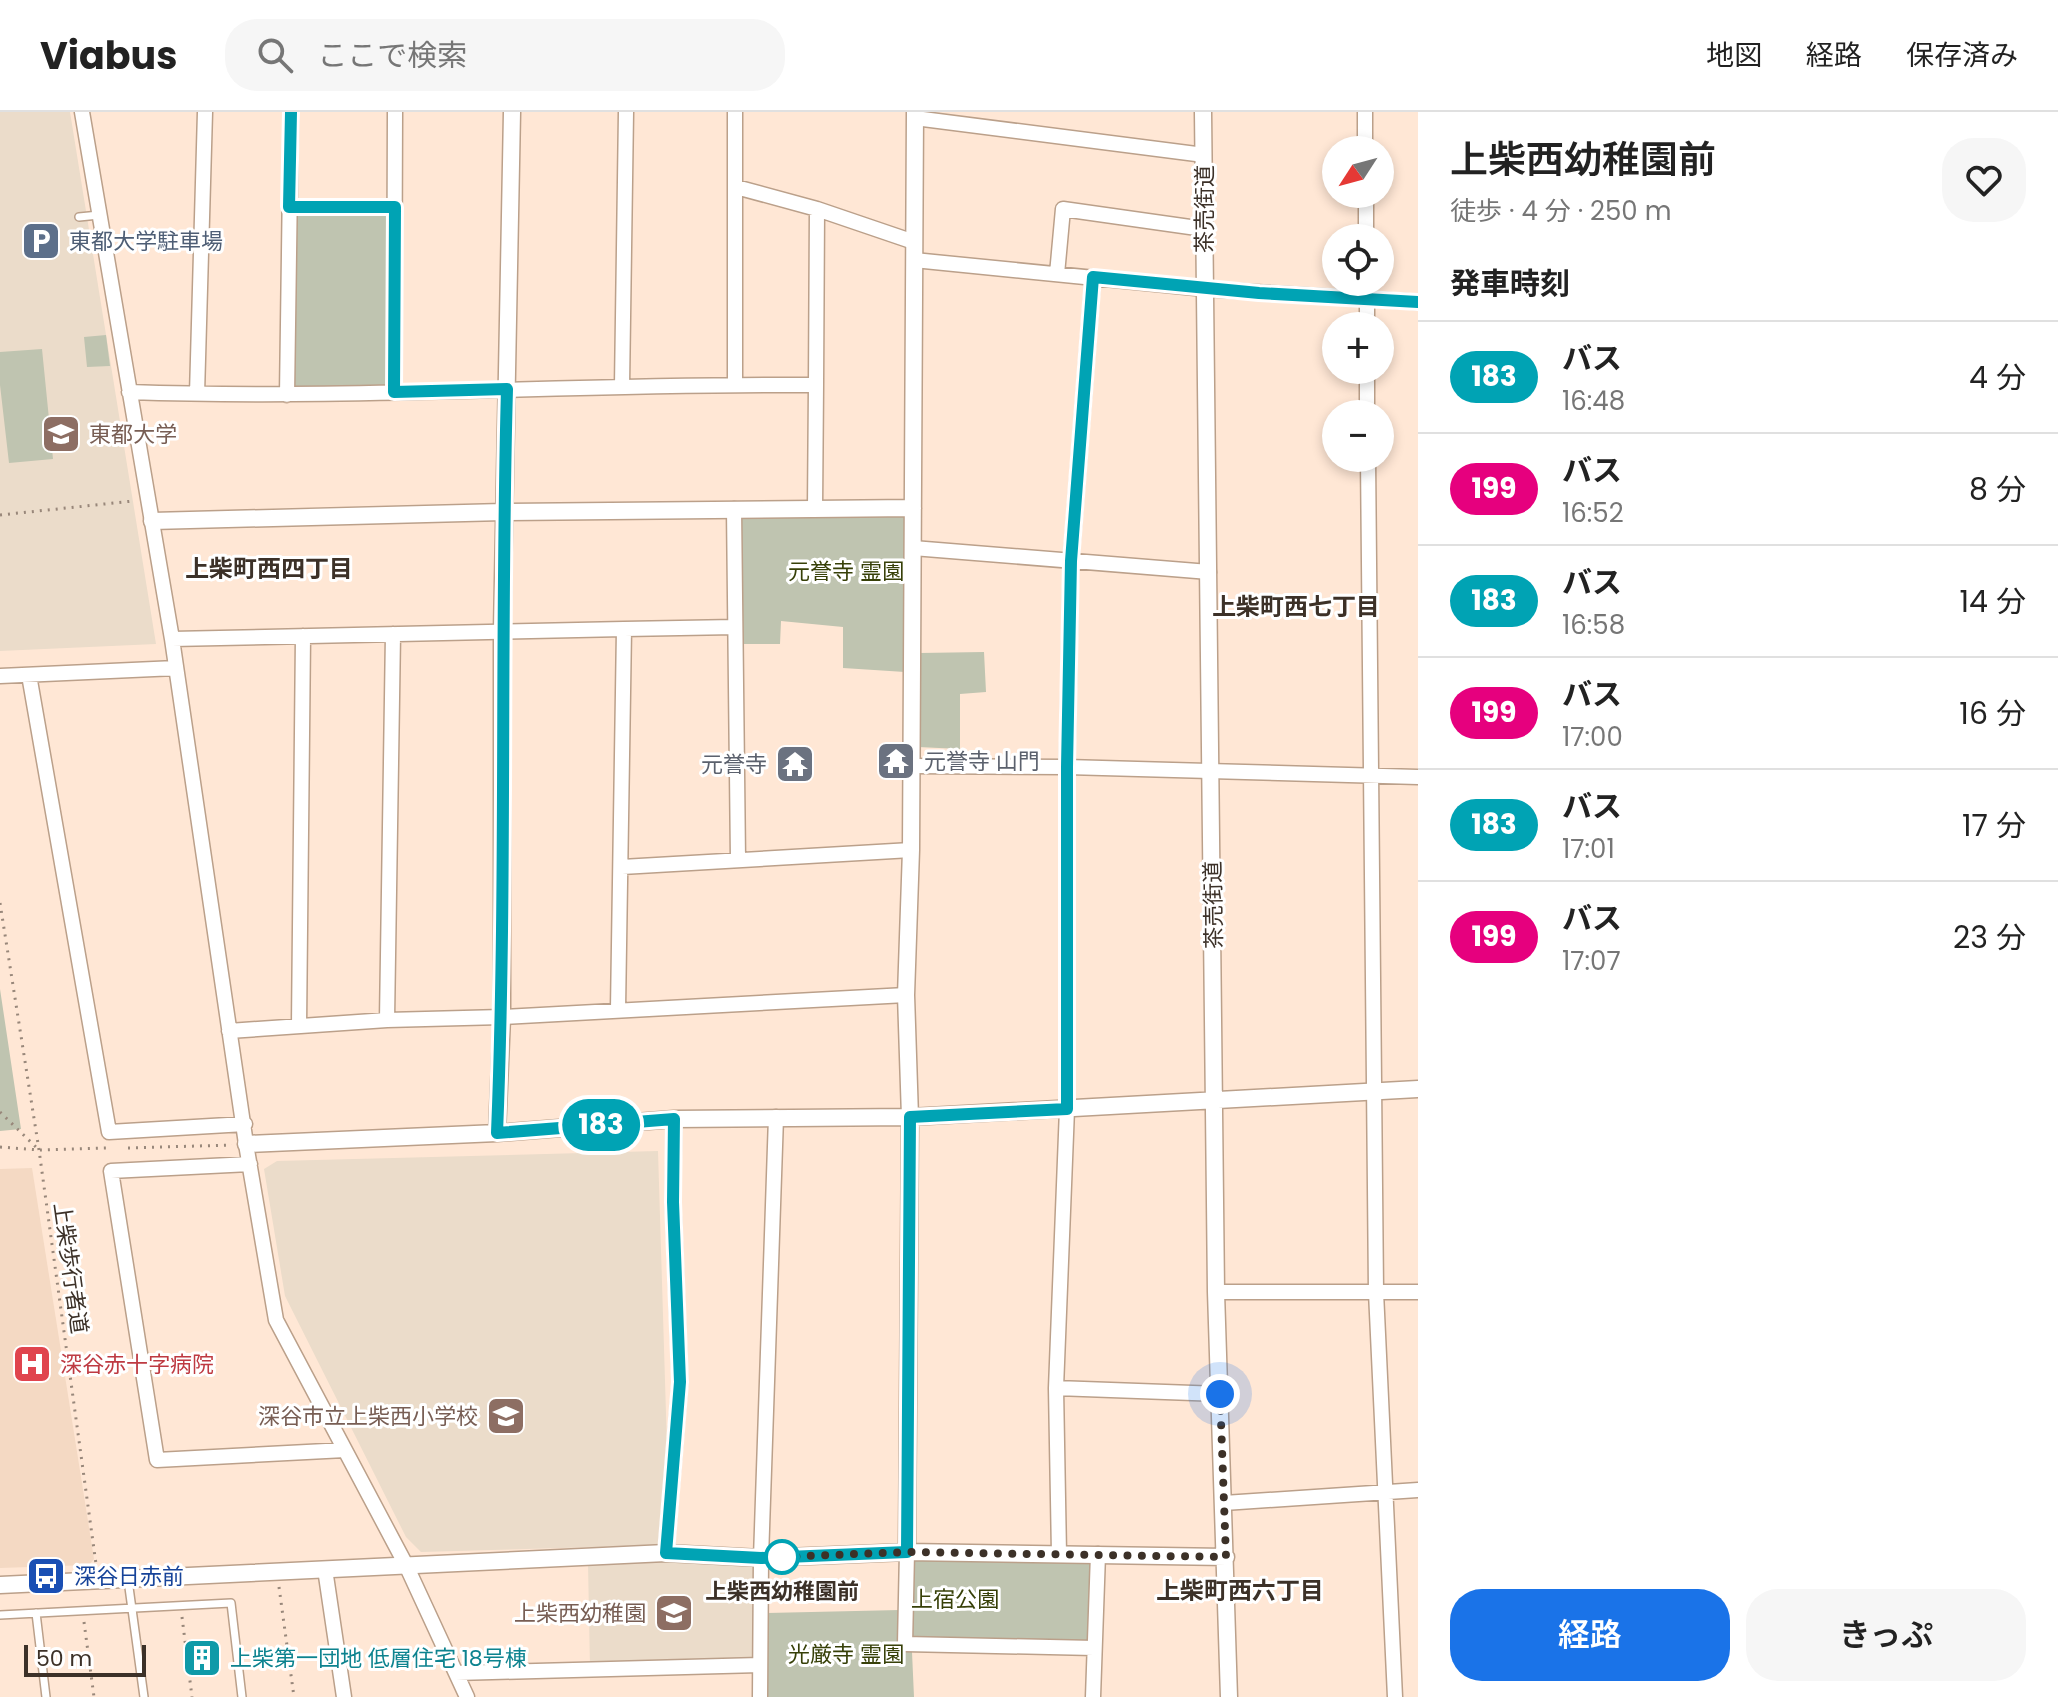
<!DOCTYPE html>
<html lang="ja">
<meta charset="utf-8">
<style>
body{margin:0;font-family:Poppins,"Noto Sans JP",sans-serif;background:#f6f6f6;color:#222;height:100vh;display:flex;flex-direction:column;font-size:30px;white-space:nowrap}
*{box-sizing:border-box;margin:0}
p{font-size:26px;color:#767676}
.icon{flex:none;width:44px;height:44px;fill:none;stroke:currentColor;stroke-width:2;stroke-linecap:round;stroke-linejoin:round}
.map{position:relative;flex:1;overflow:hidden}
.side{display:flex;flex-direction:column;background:#fff;width:640px}
.side>*{flex:none}
.badge{padding:0 16px;border-radius:26px;font-size:28px;line-height:52px}
.needle{width:52px;rotate:234deg}
.fabs{position:absolute;left:1322px;top:24px;display:grid;gap:16px}
.fabs a{display:grid;place-items:center;width:72px;height:72px;border-radius:50%;background:#fff;box-shadow:0 4px 12px #0003;font-size:40px}
.scale{position:absolute;left:24px;bottom:20px;width:122px;box-sizing:border-box;padding-left:8px;border:4px solid #3c3128;border-top:0;font-size:22px;line-height:28px;white-space:nowrap;color:#3c3128;-webkit-text-stroke:6px #fff;paint-order:stroke}
.you{position:absolute;width:40px;height:40px;margin:-20px;border:6px solid #fff;border-radius:50%;background:#1a73e8;box-shadow:0 0 0 12px #1a73e833}
.map>.badge{position:absolute;translate:-50% -50%;box-shadow:0 0 0 4px #fff}
h2{padding:0 32px;font-size:30px;line-height:72px}
.round{display:grid;place-items:center;flex:none;width:84px;height:84px;border-radius:32px;background:#f6f6f6}
.head{display:flex;align-items:center;justify-content:space-between;height:136px;padding:0 32px}
h1{font-size:38px;font-weight:600;line-height:60px}
.primary-button{display:flex;gap:16px;margin-top:auto;padding:16px 32px}
.primary-button a{flex:1;height:92px;border-radius:32px;background:#1a73e8;color:#fff;font-size:32px;font-weight:600;line-height:92px;text-align:center}
.primary-button a+a{background:#f6f6f6;color:#222}
ul{padding:0;list-style:none}
li{display:flex;align-items:center;gap:24px;height:112px;padding:0 32px;border-top:2px solid #e0e0e0}
li div{flex:1}
li b{display:block;font-size:30px}
li em{font-style:normal}
li .badge{min-width:88px;font-weight:700;text-align:center}
header{display:flex;align-items:center;gap:48px;box-sizing:border-box;height:112px;padding:0 40px;background:#fff;border-bottom:2px solid #e0e0e0}
header strong{font-size:38px}
nav{display:flex;gap:44px;margin-inline-start:auto;font-size:28px}
.search{width:560px;height:72px;background:#f6f6f6;display:flex;align-items:center;gap:20px;box-sizing:border-box;padding:0 28px;border-radius:32px;color:#767676;font-size:30px}
main{display:flex;flex:1;min-height:0}
.map>svg:first-child{display:block}
</style>
<header>
<strong>Viabus</strong>
<div class="search"><svg class="icon" aria-label="search" viewBox="0 0 24 24"><circle cx="10" cy="10" r="6"/><path d="M15 15l6 6"/></svg>ここで検索</div>
<nav><a>地図</a><a>経路</a><a>保存済み</a></nav>
</header>
<main>
<div class="map">
<svg width="1418" height="1585" viewBox="0 0 1418 1585">
<rect width="100%" height="100%" fill="#ffe7d5"/>
<path fill="#f4d9c3" d="M32 1056 94 1447 89 1453 0 1456V1057Z"/>
<path fill="#ebdcca" d="M0 0H70L156 532 0 539Z
M658 1039 670 1433 421 1440 406 1425 285 1184 264 1057 277 1049Z
M760 1448 759 1551 590 1556 588 1451Z"/>
<path fill="#bfc4b0" d="M289 95H395L394 280 287 283Z
M106 223 110 254 87 255 84 225Z
M42 237 53 347 9 351 0 273V240Z
M904 403 905 560 843 556V515L781 509 780 532H743L741 405Z
M984 540 986 580 960 582V637L918 635 919 541Z
M0 877 21 1017 0 1019Z
M907 1440 1098 1442 1094 1536 905 1532Z
M900 1498 899 1539 912 1540 914 1585H766L767 1501Z"/>
<g fill="none" stroke-linecap="round" stroke-linejoin="round">
<defs>
<path id="service" d="M79 105 99 103
M128 1468 144 1585
M36 1501 46 1585
M0 1503 231 1491 242 1585"/>
<path id="minor" d="M82 0 172 527 246 1032 276 1208 406 1453 467 1585
M1365 0V38
M915 6 1204 43
M736 75 817 97 914 130
M1366 82V126
M289 95H395
M914 148 1205 177 1418 190
M1057 162 1063 97 1204 117
M1367 170V214
M1367 258V302
M735 272V0
M816 273 817 97
M622 274 626 0
M129 280C358 288 587 271 816 273L815 396
M394 280 395 0
M197 282 205 0
M287 283 291 0
M1368 346 1376 1180 1395 1585
M734 397 738 748
M913 436 1209 460
M624 517 735 515
M172 527 624 517 618 897
M29 563 109 1020 245 1012
M0 564 176 556
M910 654 1067 655 1418 665
M622 755 911 738
M387 908 393 522
M299 914 303 524
M229 919 387 908 502 905 906 883
M250 1052 111 1059 157 1348 345 1338
M1216 1180H1418
M1056 1276 1220 1282
M1224 1391 1418 1378
M907 1440 905 1532 1094 1536
M666 1441 680 1270 673 1090 674 1007
M1059 1442 1056 1276 1067 997V655L1071 449 1093 165
M325 1457 344 1585
M456 1561 760 1553
M760 1585 761 1446 776 1005
M1093 1585 1098 1442"/>
<path id="tertiary" d="M1203 0 1216 1180 1229 1585
M152 409 503 400 913 396
M497 1021 502 905V519L512 0
M246 1032 497 1021 674 1007 910 1005 1418 977
M907 1440 910 1005 906 883 911 738 915 0
M0 1473 666 1441 761 1446 907 1440 1226 1445"/>
</defs>
<use href="#service" stroke="#bba08a" stroke-width="10"/>
<use href="#minor" stroke="#bba08a" stroke-width="17"/>
<use href="#tertiary" stroke="#bba08a" stroke-width="19"/>
<path stroke="#98877a" stroke-width="3" stroke-dasharray="2 6" stroke-linecap="butt" d="M0 403 133 389
M0 791 39 1038 96 1452
M0 1000 39 1038
M0 1035 39 1038 108 1036
M128 1036 232 1033
M279 1475 294 1585
M182 1505 192 1585
M84 1510 94 1585"/>
<use href="#service" stroke="#fff" stroke-width="7"/>
<use href="#minor" stroke="#fff" stroke-width="14"/>
<use href="#tertiary" stroke="#fff" stroke-width="16"/>
</g>
<g fill="none" stroke-linecap="round" stroke-linejoin="round">
<defs>
<path id="line" d="M291 0 289 95H395L394 280 507 277C500 525 507 773 497 1021L674 1007 673 1090 680 1270 666 1441 761 1446 907 1440 910 1005 1067 997V655L1071 449 1093 165 1259 181 1418 190"/>
</defs>
<use href="#line" stroke="#fff" stroke-width="18"/>
<use href="#line" stroke="#00a3b4" stroke-width="12"/>
<path stroke="#3c3128" stroke-width="8" stroke-dasharray="0 14.4" d="M782 1445 907 1440 1226 1445 1220 1282"/>
</g>
<defs>
<symbol id="parking-square" viewBox="-11 -11 22 22"><rect x="-9" y="-9" width="18" height="18" rx="4" fill="#5c6f8a" stroke="#fff"/><path d="M-3.5-5.5H1a3.5 3.5 0 0 1 0 7H-1V5.5H-3.5ZM-1-3.4V-.6H.8a1.4 1.4 0 0 0 0-2.8Z" fill="#fff"/></symbol>
<symbol id="school-square" viewBox="-11 -11 22 22"><rect x="-9" y="-9" width="18" height="18" rx="4" fill="#8d6e63" stroke="#fff"/><path d="M0-5L7-2L0 1L-7-2ZM-4 1L0 2.5L4 1V4Q0 6-4 4Z" fill="#fff"/></symbol>
<symbol id="temple-square" viewBox="-11 -11 22 22"><rect x="-9" y="-9" width="18" height="18" rx="4" fill="#6b7280" stroke="#fff"/><path d="M0-6L5-2H3V0L6.5 2.5H4V6H1.5V3h-3V6H-4V2.5H-6.5L-3 0V-2H-5Z" fill="#fff"/></symbol>
<symbol id="hospital-square" viewBox="-11 -11 22 22"><rect x="-9" y="-9" width="18" height="18" rx="4" fill="#e0444e" stroke="#fff"/><path d="M-5-5h3v3.5h4V-5h3V5h-3V1.5h-4V5h-3Z" fill="#fff"/></symbol>
<symbol id="bus-square" viewBox="-11 -11 22 22"><rect x="-9" y="-9" width="18" height="18" rx="4" fill="#1a4fb4" stroke="#fff"/><path d="M-5-6H5V4H4V6H2V4H-2V6H-4V4H-5ZM-3.5-4V0h7V-4ZM-3.5 1.2v1.5H-2V1.2ZM2 1.2v1.5H3.5V1.2Z" fill="#fff"/></symbol>
<symbol id="building-square" viewBox="-11 -11 22 22"><rect x="-9" y="-9" width="18" height="18" rx="4" fill="#0f9aa8" stroke="#fff"/><path d="M-4-6H4V6H1V3H-1V6H-4ZM-2.5-4.3h1.7v1.8h-1.7ZM.8-4.3h1.7v1.8H.8ZM-2.5-1h1.7V.8h-1.7ZM.8-1h1.7V.8H.8Z" fill="#fff"/></symbol>
</defs>
<g fill-rule="evenodd">
<use href="#parking-square" x="19" y="107" width="44" height="44"/>
<use href="#school-square" x="39" y="300" width="44" height="44"/>
<use href="#temple-square" x="874" y="627" width="44" height="44"/>
<use href="#temple-square" x="773" y="630" width="44" height="44"/>
<use href="#hospital-square" x="10" y="1230" width="44" height="44"/>
<use href="#school-square" x="484" y="1282" width="44" height="44"/>
<use href="#bus-square" x="24" y="1442" width="44" height="44"/>
<use href="#school-square" x="652" y="1479" width="44" height="44"/>
<use href="#building-square" x="180" y="1524" width="44" height="44"/>
</g>
<circle fill="#fff" stroke="#00a3b4" stroke-width="4" cx="782" cy="1445" r="16"/>
<g text-anchor="middle" stroke-width="6" stroke-linejoin="round" paint-order="stroke">
<g font-size="22" fill="#3c3128" stroke="#fff">
<text transform="translate(1204 97) rotate(-90)" y="8">茶売街道</text>
<text transform="translate(1213 793) rotate(-91)" y="8">茶売街道</text>
<text transform="translate(71 1156) rotate(82)" y="8">上柴歩行者道</text>
</g>
<g font-size="22" fill="#4e5e75" stroke="#fff" text-anchor="start">
<text x="69" y="137">東都大学駐車場</text>
</g>
<g font-size="22" fill="#785e54" stroke="#fff" text-anchor="end">
<text x="89" y="330" text-anchor="start">東都大学</text>
<text x="478" y="1312">深谷市立上柴西小学校</text>
<text x="646" y="1509">上柴西幼稚園</text>
</g>
<g font-size="22" fill="#374008" stroke="#fff">
<text x="846" y="467">元誉寺 霊園</text>
<text x="955" y="1495">上宿公園</text>
<text x="846" y="1550">光厳寺 霊園</text>
</g>
<g font-size="22" fill="#5b616d" stroke="#fff" text-anchor="start">
<text x="924" y="657">元誉寺 山門</text>
<text x="767" y="660" text-anchor="end">元誉寺</text>
</g>
<g font-size="22" fill="#be3a42" stroke="#fff" text-anchor="start">
<text x="60" y="1260">深谷赤十字病院</text>
</g>
<g font-size="22" fill="#164399" stroke="#fff" text-anchor="start">
<text x="74" y="1472">深谷日赤前</text>
</g>
<g font-size="22" font-weight="bold" fill="#3c3128" stroke="#fff">
<text x="782" y="1487">上柴西幼稚園前</text>
</g>
<g font-size="22" fill="#0d838f" stroke="#fff" text-anchor="start">
<text x="230" y="1554">上柴第一団地 低層住宅 18号棟</text>
</g>
<g font-size="24" font-weight="bold" fill="#3c3128" stroke="#fff">
<text x="269" y="465">上柴町西四丁目</text>
<text x="1296" y="503">上柴町西七丁目</text>
<text x="1240" y="1487">上柴町西六丁目</text>
</g>
</g>
</svg>
<div class="fabs">
<a><svg class="needle" viewBox="-14 -14 28 28"><path d="M0-13l5 13h-10z" fill="#e53935"/><path d="M0 13l5-13h-10z" fill="#767676"/></svg></a>
<a><svg class="icon" aria-label="locate" viewBox="0 0 24 24"><circle cx="12" cy="12" r="6"/><path d="M12 2v4M12 18v4M2 12h4M18 12h4"/></svg></a>
<a>+</a>
<a>−</a>
</div>
<div class="scale">50 m</div>
<div class="you" style="left:1220px;top:1282px"></div>
<b class="badge" style="left:601px;top:1013px;background:#00a3b4;color:#fff">183</b>
</div>
<section class="side">
<div class="head"><div><h1>上柴西幼稚園前</h1><p>徒歩 · 4 分 · 250 m</p></div><a class="round"><svg class="icon" aria-label="heart" viewBox="0 0 24 24"><path d="M12 20l-8-8c-3-5 5-10 8-4 3-6 11-1 8 4z"/></svg></a></div>
<h2>発車時刻</h2>
<ul>
<li><span class="badge" style="background:#00a3b4;color:#fff">183</span><div><b>バス</b><p>16:48</p></div><em>4 分</em></li>
<li><span class="badge" style="background:#e6007e;color:#fff">199</span><div><b>バス</b><p>16:52</p></div><em>8 分</em></li>
<li><span class="badge" style="background:#00a3b4;color:#fff">183</span><div><b>バス</b><p>16:58</p></div><em>14 分</em></li>
<li><span class="badge" style="background:#e6007e;color:#fff">199</span><div><b>バス</b><p>17:00</p></div><em>16 分</em></li>
<li><span class="badge" style="background:#00a3b4;color:#fff">183</span><div><b>バス</b><p>17:01</p></div><em>17 分</em></li>
<li><span class="badge" style="background:#e6007e;color:#fff">199</span><div><b>バス</b><p>17:07</p></div><em>23 分</em></li>
</ul>
<div class="primary-button"><a>経路</a><a>きっぷ</a></div>
</section>
</main>
